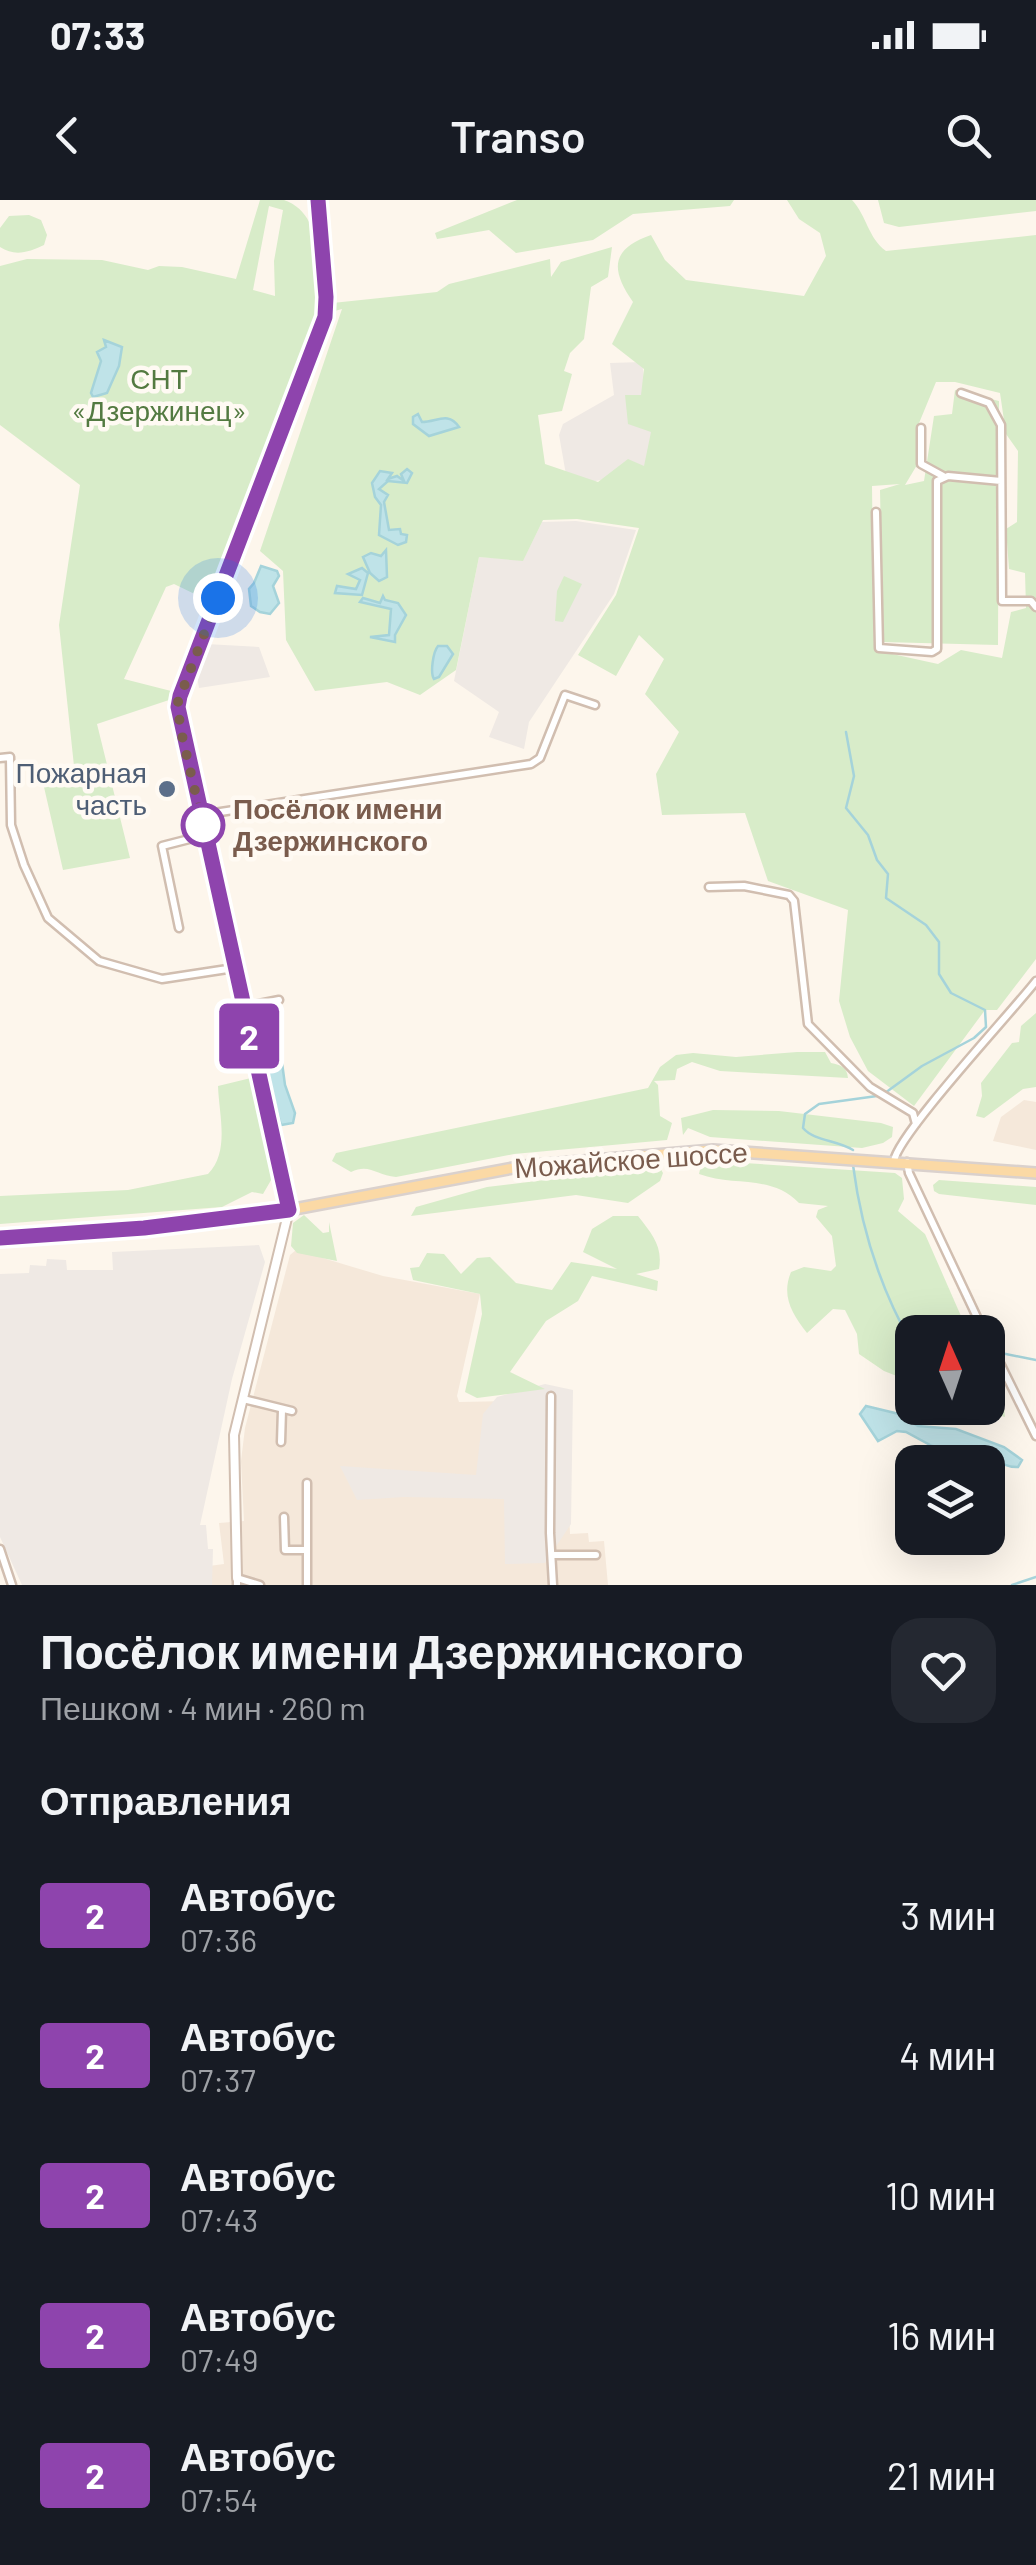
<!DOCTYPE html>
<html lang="ru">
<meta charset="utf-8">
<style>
body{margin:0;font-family:Barlow,sans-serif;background:#242831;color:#f1f3f6;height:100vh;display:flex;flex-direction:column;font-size:38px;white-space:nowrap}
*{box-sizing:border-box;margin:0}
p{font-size:32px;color:#9ea1a6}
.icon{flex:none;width:55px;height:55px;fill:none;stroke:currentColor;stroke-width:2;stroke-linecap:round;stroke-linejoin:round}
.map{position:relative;height:1385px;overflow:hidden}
.drawer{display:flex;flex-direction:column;background:#171b24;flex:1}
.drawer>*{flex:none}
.badge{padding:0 20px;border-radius:8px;font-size:35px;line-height:65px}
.needle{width:65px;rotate:357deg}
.tools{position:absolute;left:895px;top:1115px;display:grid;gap:20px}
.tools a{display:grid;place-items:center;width:110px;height:110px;border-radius:20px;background:#171b24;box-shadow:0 10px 40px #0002;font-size:50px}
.you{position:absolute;width:50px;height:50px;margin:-25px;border:8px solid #fff;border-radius:50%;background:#1a73e8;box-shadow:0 0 0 15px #1a73e833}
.map>.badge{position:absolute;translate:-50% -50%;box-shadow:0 0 0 5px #fff}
h2{padding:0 40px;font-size:38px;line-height:90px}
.round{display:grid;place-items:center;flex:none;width:105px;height:105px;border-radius:30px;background:#242831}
.head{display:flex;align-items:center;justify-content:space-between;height:170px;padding:0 40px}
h1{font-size:48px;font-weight:600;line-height:75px}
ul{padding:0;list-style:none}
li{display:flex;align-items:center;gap:30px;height:140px;padding:0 40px}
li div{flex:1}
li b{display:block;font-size:38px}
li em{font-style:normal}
li .badge{min-width:110px;font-weight:700;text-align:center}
.status{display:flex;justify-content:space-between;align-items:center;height:70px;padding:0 50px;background:#171b24;direction:ltr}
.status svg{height:28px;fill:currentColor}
header{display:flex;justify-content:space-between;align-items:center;height:130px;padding:0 40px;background:#171b24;font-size:45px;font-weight:600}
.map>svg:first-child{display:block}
</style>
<div class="status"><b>07:33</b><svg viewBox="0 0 49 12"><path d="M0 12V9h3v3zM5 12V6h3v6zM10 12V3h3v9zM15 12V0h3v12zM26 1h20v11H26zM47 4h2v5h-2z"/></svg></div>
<header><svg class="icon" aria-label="back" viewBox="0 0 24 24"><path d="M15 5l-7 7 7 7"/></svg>Transo<svg class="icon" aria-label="search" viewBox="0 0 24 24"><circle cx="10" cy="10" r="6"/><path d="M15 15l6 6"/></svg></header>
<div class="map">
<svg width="1036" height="1385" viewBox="0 0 1036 1385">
<rect width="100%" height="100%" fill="#fdf6ec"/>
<path fill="#f5e8da" d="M1024 900 1036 902V950L993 941 1001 917Z
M296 1050 383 1076 480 1094 457 1196 459 1202 564 1200 570 1334 588 1333 589 1342 604 1341 608 1385H211L209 1366 224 1364 219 1323 244 1321 241 1261 245 1228 290 1055Z"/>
<path fill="#efe9e4" d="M642 162 656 270 568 286 559 235 563 224 614 195 610 163Z
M576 321 636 330 614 394 529 522 524 549 489 537 499 512 454 481 479 357 523 360 542 322Z
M206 444 259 447 270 477 199 488 197 476Z
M259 1045 265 1062 232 1179 200 1325H206L208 1349H213L212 1385H22L0 1337V1074L29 1073 30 1065 46 1066 47 1059 66 1060 67 1070H113L112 1052Z
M545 1184 573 1190 571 1324 545 1363 505 1364 504 1299 404 1297 357 1300 340 1266 476 1275 483 1214 497 1197Z"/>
<path fill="#d8ecc9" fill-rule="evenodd" d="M260 0C267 0 277 0 284 0 325 14 317 71 323 104L437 92 449 84 550 59 551 77 561 62 612 47 608 77 591 87 584 139 570 153 564 171 572 174 562 211 538 215 545 264 598 282 628 259 644 266 651 232 628 224 625 195H641L644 169 612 144 633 102C610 69 611 49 651 35L665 60 686 80 804 96 826 56 820 33 799 19 787 0H852C867 16 868 38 886 51L1036 35V759L997 810H985L914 906 868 871 850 837 839 801 848 710 768 681 745 613 662 615 656 574 679 532 645 494 664 459 639 435 616 476 578 455 616 395 639 328 577 319 543 320 523 361 479 357 456 470 420 495 387 482 315 491 286 440 283 371 260 351 342 109 320 115 211 402 174 384 166 387 124 479 175 492V498L97 524 130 658 63 670 41 574 74 566 59 425 80 285 0 225V66L27 59 102 60 148 70 159 66 182 67 236 79ZM269 6 283 10 274 61 275 96 253 90ZM936 182H955L1000 193 1006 234 1018 251 1017 322 1006 329 1009 369 1025 373 1026 408 1011 412 1002 458 961 450 938 464 874 450 872 286 900 284 880 290 883 442 998 445 999 201 955 190 952 214 934 216 924 281 905 285 917 265V228Z
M517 0H734L730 6 633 14 593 40 516 53 489 30 437 39 435 33Z
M878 0H1036V11L899 27 884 23Z
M29 15 41 20 47 35 44 45C29 52 15 57 0 47V28L9 16Z
M564 376 582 384 563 422 555 421 557 391Z
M1036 813V887L1023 889 984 918 976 916 982 896 981 883 1012 843 1019 842 1021 826Z
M797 852H825L831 863C841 865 847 867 848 878L720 871 692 862 677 869 675 880 654 881 658 885 660 916 672 923 667 940 514 954 396 977C377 976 370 963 351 972L332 961 336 953 648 888 660 867 676 855 693 853 736 857Z
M251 878 274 975 263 994 252 992 222 1007 0 1024V996L128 990 208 974C230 952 219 915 218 886Z
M713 910 779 911 881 923 893 927 892 937 883 943 862 948 710 937 688 928 683 935 681 918Z
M713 961 895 973 902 978 904 999 898 1011 925 1034 968 1132H912V1182L884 1171 859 1154 857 1134 845 1110 833 1109 807 1133C792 1114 781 1096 791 1072L804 1067 831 1071 836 1066 832 1036 816 1017 818 1010 828 1006 799 1003C771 974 734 987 699 974L701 965Z
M659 966 663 973 660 981 628 1003 576 995 411 1016 416 1007 487 987Z
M939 980 1036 987V1005L939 994 934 991 933 985Z
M304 1015 323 1033 329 1032V1022L337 1061 297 1053 291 1046 293 1023Z
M613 1016H638C652 1034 663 1046 659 1069L636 1074 658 1081 657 1091 592 1076 578 1101 546 1121 510 1172 545 1189 477 1198 465 1192 482 1114 480 1094 413 1080 410 1068 419 1067 427 1053 444 1054 461 1074 477 1058 490 1057 516 1083 552 1090 571 1062 617 1069 583 1052 592 1029Z
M988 1166 1002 1189 1005 1217 975 1208H988Z"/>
<path fill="#bfe3e8" stroke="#a5d3da" stroke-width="2.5" d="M104 140 122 147 119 166 107 193 93 197 91 193 101 161 97 152 106 147Z
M418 214 422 222C437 222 448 211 459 227L429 236 413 224V217Z
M407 269 412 273 407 283 388 281 379 289 388 295 384 302 389 330 400 329 401 334 407 335 406 342 398 345 379 335 381 305 375 297 372 283 380 271 392 273 388 279 397 276 404 281 401 274Z
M386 350 387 377 379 381 370 373 363 357 371 353 381 356Z
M261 366 277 371 279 376 273 386 279 403 270 414 260 412 251 406 249 389 254 383Z
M362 368 368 373 362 395 335 393 337 386 356 389 360 380 348 374Z
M383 396 385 400 398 403 406 415 395 435V442L370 437 389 435 391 409 360 402 363 398 380 403Z
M438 446H447L453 454 439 477 434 479C430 473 433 452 438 446Z
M275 844 280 848 285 885 295 913 293 923 281 925C278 916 263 855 265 848Z
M866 1206 899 1214 918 1226 956 1229 1004 1247 1022 1260 1018 1267C991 1268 985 1237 953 1256L949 1248 932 1246 906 1232 897 1231 878 1241 860 1214Z"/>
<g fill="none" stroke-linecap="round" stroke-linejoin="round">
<path stroke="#a5d3da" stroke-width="2.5" d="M846 532 854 576 846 608 868 635 877 660 888 674 886 698 926 725 939 742V774L951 793 985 810 986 827 974 838 922 866 885 893
M853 950C837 940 814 941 803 928L805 914 819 904 877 896
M853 965C861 1027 881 1090 912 1144
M988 1156 1001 1153 1036 1160
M1012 1385 1036 1377"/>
<defs>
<path id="minor" d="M318 0 327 97 325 117 180 497V523L201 615 531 564 540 558 565 495 595 505
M961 193 989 203 1001 225 1002 401H1031L1036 407
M921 228V264L943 276
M876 312 879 448 932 452 937 449V281L948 276 1001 281
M0 558 10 557 11 625 24 665 48 718 99 761 162 779 234 768
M709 687 744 686 789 695 794 701 808 824 870 887 913 913 916 924
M179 728 162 646 205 635
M243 807 279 800
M894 961C898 934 1012 812 1036 781
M907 962 909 973 984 1132
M988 1139 1036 1236
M551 1196 550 1333 553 1385
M243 1199 292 1211
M281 1242 282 1210
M307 1283V1385
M284 1317 285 1350H307
M0 1349 12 1385
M553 1355H596
M237 1385V1378L260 1385"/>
<path id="tertiary" d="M201 615 289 1010 234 1235 237 1378"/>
<path id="primary" d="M0 1038 173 1025 289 1010 524 966 713 950 1036 973"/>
</defs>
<use href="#minor" stroke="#d1beb0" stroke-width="11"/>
<use href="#tertiary" stroke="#d1beb0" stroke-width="12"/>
<use href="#primary" stroke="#dad1cd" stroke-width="14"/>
<use href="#minor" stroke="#fff" stroke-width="6"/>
<use href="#tertiary" stroke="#fff" stroke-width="8"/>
<use href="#primary" stroke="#fbd9a5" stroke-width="9"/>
</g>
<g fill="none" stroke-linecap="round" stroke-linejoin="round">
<defs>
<path id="line" d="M0 1038 144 1028 289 1010 178 507 180 496 325 117 326 97 318 0"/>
</defs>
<use href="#line" stroke="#fff" stroke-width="22"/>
<use href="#line" stroke="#8e44ad" stroke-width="15"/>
<path stroke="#7a5c4d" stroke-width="10" stroke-dasharray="0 18" d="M203 625 180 527 178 502 218 398"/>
</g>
<circle fill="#5c6f8a" stroke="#fffaf3" stroke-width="4" cx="167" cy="589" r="10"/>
<circle fill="#fff" stroke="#8e44ad" stroke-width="5" cx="203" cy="625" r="20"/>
<g text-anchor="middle" stroke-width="9" stroke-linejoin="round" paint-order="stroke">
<g font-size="28" fill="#537a41" stroke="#fffaf3">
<text x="159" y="189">СНТ<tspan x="159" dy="32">«Дзержинец»</tspan></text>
</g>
<g font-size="28" fill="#4e5e75" stroke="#fffaf3" text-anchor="end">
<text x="147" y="583">Пожарная<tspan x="147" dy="32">часть</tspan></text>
</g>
<g font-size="28" font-weight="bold" fill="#7a5c4d" stroke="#fffaf3" text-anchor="start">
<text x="233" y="619">Посёлок имени<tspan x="233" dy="32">Дзержинского</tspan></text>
</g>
<g font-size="28" fill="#7a5c4d" stroke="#fffaf3">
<text transform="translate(631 960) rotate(-4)" y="10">Можайское шоссе</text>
</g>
</g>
</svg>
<div class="tools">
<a><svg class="needle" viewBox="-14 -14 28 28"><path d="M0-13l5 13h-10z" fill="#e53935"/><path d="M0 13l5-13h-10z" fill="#9ea1a6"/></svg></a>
<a><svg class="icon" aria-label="layers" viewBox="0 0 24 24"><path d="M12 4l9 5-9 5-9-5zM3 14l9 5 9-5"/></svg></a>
</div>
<div class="you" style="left:218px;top:398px"></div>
<b class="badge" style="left:249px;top:836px;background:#8e44ad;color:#fff">2</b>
</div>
<section class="drawer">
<div class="head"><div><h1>Посёлок имени Дзержинского</h1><p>Пешком · 4 мин · 260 m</p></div><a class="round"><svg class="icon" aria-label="heart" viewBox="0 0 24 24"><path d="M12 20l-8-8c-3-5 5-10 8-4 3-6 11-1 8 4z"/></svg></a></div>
<h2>Отправления</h2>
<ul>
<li><span class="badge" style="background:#8e44ad;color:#fff">2</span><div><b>Автобус</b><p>07:36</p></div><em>3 мин</em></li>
<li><span class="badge" style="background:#8e44ad;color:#fff">2</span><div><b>Автобус</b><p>07:37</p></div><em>4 мин</em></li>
<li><span class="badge" style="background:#8e44ad;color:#fff">2</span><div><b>Автобус</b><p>07:43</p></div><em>10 мин</em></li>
<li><span class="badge" style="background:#8e44ad;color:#fff">2</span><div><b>Автобус</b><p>07:49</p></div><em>16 мин</em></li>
<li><span class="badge" style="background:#8e44ad;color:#fff">2</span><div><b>Автобус</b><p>07:54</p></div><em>21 мин</em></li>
</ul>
</section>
